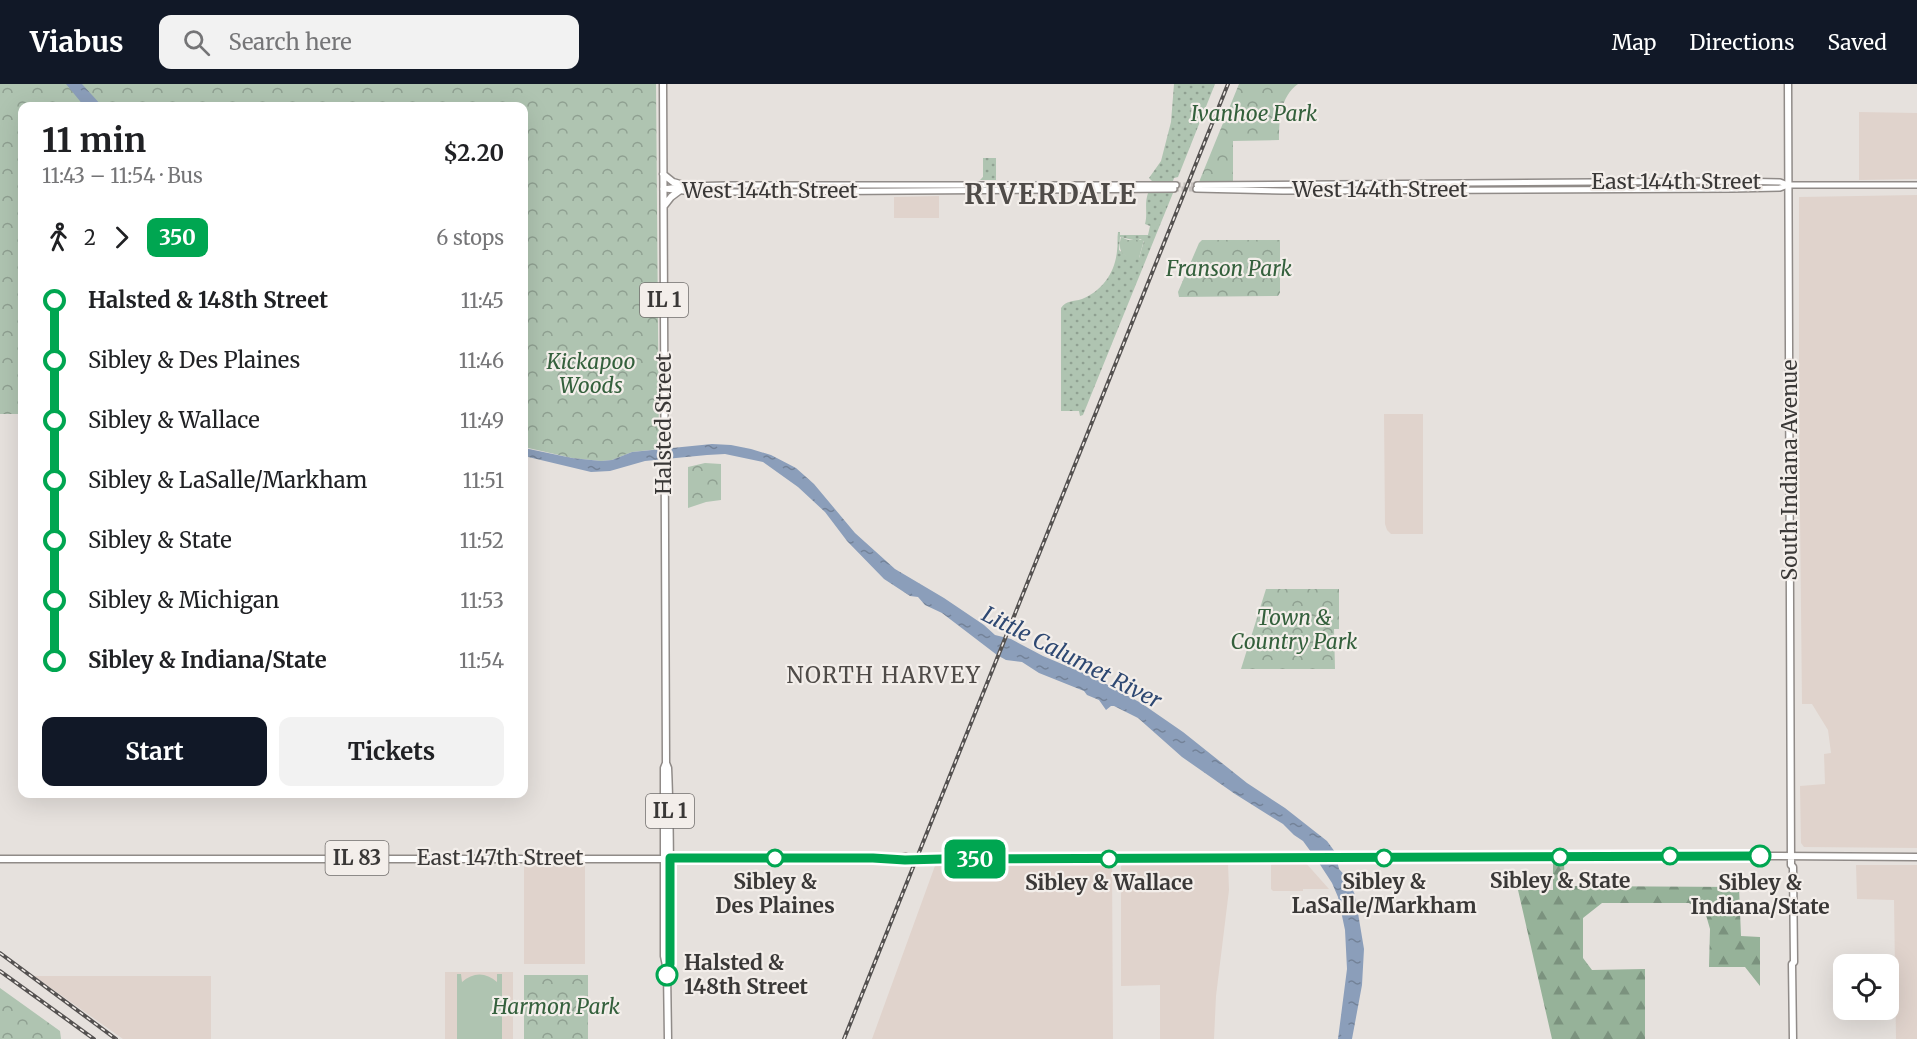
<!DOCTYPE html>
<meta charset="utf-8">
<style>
body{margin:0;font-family:Merriweather,serif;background:#f2f2f2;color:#202124;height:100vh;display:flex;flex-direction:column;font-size:22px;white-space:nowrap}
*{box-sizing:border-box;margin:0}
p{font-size:20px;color:#757577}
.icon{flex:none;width:33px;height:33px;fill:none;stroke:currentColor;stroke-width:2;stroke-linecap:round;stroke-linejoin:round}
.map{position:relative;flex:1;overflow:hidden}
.side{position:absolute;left:18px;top:18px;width:510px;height:696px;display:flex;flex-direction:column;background:#fff;border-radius:12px;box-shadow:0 6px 24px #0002}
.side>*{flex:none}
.badge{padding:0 12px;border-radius:9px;font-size:21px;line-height:39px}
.tools{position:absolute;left:1833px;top:870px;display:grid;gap:12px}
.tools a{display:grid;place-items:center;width:66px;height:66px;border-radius:12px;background:#fff;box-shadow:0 6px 24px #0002;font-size:30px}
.map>.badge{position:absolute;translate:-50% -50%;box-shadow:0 0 0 3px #fff}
.legs{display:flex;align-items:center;gap:9px;height:66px;padding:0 24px;font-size:20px}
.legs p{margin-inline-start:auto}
.head{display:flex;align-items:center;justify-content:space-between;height:102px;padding:0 24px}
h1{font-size:33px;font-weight:700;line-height:45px}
.action{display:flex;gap:12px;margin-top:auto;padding:12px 24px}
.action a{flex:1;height:69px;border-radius:12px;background:#111827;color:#fff;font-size:24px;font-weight:700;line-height:69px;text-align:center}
.action a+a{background:#f2f2f2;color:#202124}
ul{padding:0 24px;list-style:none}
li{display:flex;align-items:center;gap:21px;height:60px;font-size:22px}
li i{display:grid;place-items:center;width:9px;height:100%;margin:0 8px;background:currentColor}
li i::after{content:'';width:15px;height:15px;margin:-8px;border:4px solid;border-radius:50%;background:#fff}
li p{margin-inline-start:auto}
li:first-child i{background:linear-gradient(#0000 50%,currentColor 0)}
li:last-child i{background:linear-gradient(currentColor 50%,#0000 0)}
header{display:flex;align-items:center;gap:36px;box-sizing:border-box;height:84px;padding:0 30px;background:#111827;color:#fff}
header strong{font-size:28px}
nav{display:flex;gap:33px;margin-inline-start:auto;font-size:21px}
.search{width:420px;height:54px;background:#f2f2f2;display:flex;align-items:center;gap:15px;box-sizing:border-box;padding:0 21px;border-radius:12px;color:#757577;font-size:22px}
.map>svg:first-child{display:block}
</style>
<header>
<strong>Viabus</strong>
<div class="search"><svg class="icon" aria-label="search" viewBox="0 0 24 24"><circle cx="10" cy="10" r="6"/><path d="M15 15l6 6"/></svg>Search here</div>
<nav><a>Map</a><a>Directions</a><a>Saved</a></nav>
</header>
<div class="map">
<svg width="1917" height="955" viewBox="0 0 1917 955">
<defs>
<pattern id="grass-dots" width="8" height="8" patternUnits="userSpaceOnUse" patternTransform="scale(1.5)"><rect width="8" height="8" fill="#afc4b1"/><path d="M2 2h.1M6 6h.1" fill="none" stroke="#8fa091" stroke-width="1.8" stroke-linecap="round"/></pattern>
<pattern id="forest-firs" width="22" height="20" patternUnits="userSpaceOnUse" patternTransform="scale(1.5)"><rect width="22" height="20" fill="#96b299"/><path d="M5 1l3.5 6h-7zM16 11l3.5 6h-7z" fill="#7b927e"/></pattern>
<pattern id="park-crowns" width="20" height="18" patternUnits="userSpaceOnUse" patternTransform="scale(1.5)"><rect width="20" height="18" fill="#afc4b1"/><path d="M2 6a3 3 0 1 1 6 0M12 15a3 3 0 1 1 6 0" fill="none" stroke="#8fa091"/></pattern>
<pattern id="water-ripples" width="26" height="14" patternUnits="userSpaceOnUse" patternTransform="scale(1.5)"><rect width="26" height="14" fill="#8b9eba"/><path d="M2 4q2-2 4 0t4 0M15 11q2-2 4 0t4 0" fill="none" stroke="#738298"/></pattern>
</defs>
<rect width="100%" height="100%" fill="#e6e1dd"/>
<path fill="#e0d3cc" d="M1859 28 1917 29V95L1859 96Z
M1917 111V764L1804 763 1801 759 1800 702 1825 700 1824 670 1831 669 1828 646 1812 620H1802L1799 332V113Z
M939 112V134H894V113Z
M1384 330H1423V450H1391L1387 446 1385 440Z
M1194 778V780L1228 779 1229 806 1216 912 1214 955H1160V901L1121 902V782L1123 780Z
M1305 778 1329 805H1303V807H1273L1271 805V781L1273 779Z
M936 779H1112L1113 955H872Z
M524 780H585V880H524Z
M1856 781H1917V955H1896L1894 816 1857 815Z
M445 888H513V955H445Z
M34 892H211V955H123Z"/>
<path fill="url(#grass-dots)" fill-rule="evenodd" d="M1174 0H1215L1178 93 1174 94 1173 97H1152L1149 94 1161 77 1171 38Z
M983 74H996V96H980L983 93Z
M1148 109H1173L1083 331 1080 332 1079 327H1061V224C1066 216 1073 218 1082 215 1102 207 1115 189 1117 167 1118 161 1117 154 1118 148H1120V151H1148L1150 142 1145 140C1148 129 1144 121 1148 109ZM1120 153 1138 157 1140 155 1144 157 1139 174 1125 171 1119 166Z"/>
<path fill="url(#forest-firs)" d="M1553 779H1564L1565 802 1739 803 1741 852 1760 853V902L1745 883H1709L1710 845 1706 831 1689 819H1602L1583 834V874L1592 886 1645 885V955H1552L1518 806H1553Z"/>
<path fill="url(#park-crowns)" d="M0 0H656L659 365 632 368 612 376 601 377 572 374 524 363V22H22V330H0Z
M1239 0H1298C1280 13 1279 36 1279 56L1233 57V98H1199Z
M1121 153 1128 156H1144L1139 174C1123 175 1117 168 1121 153Z
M1202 156H1280V209L1278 212 1179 213 1178 208 1199 159Z
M705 379 721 380V416L706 418 688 424V383Z
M1266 505H1339V545H1334L1335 585H1241Z
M524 891H588V955H524Z
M0 904 60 947 61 955H0Z"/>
<path fill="#afc4b1" d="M457 890H461L462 898C473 888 486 888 497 898V890H502V955H457Z"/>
<path fill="url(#water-ripples)" d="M66 0H82L102 22H84Z
M712 360 731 361 751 365 771 371 796 384 814 400 855 449 895 485 944 514 984 541 995 551 1011 555 1043 572 1095 594 1141 619 1183 648 1247 699 1285 724 1327 757 1335 768 1339 785 1348 795 1355 811 1364 865 1362 901 1352 955H1338L1347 885 1345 846 1338 813 1332 799 1319 779 1303 757 1294 751 1283 740 1235 710 1182 673 1138 634 1114 622H1111L1106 626 1099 616 1087 611 1084 607 1039 589 1022 578 1006 576 997 571 942 529 925 521 918 513 910 512 884 495 847 457 825 428 798 403 763 378 725 370 707 371 645 377 610 387 591 388 524 372V364L572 374 601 377 612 376 632 368Z"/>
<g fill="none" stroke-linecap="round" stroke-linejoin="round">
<path stroke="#c4bfbc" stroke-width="5" stroke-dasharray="5 2.5" stroke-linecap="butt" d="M1176 101H1197
M1174 105H1196"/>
<path stroke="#c4bfbc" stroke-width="6" stroke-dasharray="6 3" stroke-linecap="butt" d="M906 773H927"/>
<defs>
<path id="minor" d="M1197 101 1732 97 1780 98 1788 101
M663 105 687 102 725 101H1176
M665 105 693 108H761L1174 105
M1196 105 1283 107 1732 105 1780 104 1788 101H1917"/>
<path id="major" d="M663 0 666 679 668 684C670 728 670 773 670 818 670 838 674 868 667 887L668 955
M1788 0 1791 781 1793 783 1794 878 1792 880 1793 955
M663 90 673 98 687 102
M664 122 671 113 679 107
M666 679 664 684V872L667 886
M0 775H892L906 773
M926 776 942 775 1765 772 1917 773"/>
</defs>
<use href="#minor" stroke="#908b88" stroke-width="8"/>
<use href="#major" stroke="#908b88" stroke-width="9"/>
<use href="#minor" stroke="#fff" stroke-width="5"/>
<use href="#major" stroke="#fff" stroke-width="6"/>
<defs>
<path id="rail" d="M0 869 116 955
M0 887 94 955
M844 955 1228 0"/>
</defs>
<use href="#rail" stroke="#545150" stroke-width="4"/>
<use href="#rail" stroke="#f3eeea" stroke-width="1.5" stroke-dasharray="4.5" stroke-linecap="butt"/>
</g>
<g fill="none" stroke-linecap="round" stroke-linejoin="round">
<defs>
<path id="line-1" d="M667 891 670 880V774H873L905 776 942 775 1760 772"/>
</defs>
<use href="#line-1" stroke="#fff" stroke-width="14"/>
<use href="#line-1" stroke="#00a651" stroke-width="9"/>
</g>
<g fill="#fff" stroke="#00a651" stroke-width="3">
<circle cx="1670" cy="772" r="8"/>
<circle cx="1760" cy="772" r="10"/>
<circle cx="1560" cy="773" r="8"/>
<circle cx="775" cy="774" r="8"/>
<circle cx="1384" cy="774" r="8"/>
<circle cx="1109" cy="775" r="8"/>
<circle cx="667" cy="891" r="10"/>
</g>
<g text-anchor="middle" stroke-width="4.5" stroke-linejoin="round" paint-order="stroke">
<g fill="#f3eeea" stroke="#726f6d" stroke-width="1.5">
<rect x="640" y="199" width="48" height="34" rx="4.5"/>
<rect x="646" y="710" width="48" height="34" rx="4.5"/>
<rect x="325.5" y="757" width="63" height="34" rx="4.5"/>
</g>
<g font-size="20" font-weight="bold" fill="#3a3837">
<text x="664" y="223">IL 1</text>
<text x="670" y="734">IL 1</text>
<text x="357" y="781">IL 83</text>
</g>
<g font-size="21" font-style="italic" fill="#34603c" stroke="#f3eeea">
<text x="1254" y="37">Ivanhoe Park</text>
<text x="1229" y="192">Franson Park</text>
<text x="591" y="285">Kickapoo<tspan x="591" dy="24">Woods</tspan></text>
<text x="1294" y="541">Town &amp;<tspan x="1294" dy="24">Country Park</tspan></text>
<text x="556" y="930">Harmon Park</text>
</g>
<g font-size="21" fill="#3a3837" stroke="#f3eeea">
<text x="1676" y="105">East 144th Street</text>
<text x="1380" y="113">West 144th Street</text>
<text x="770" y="114">West 144th Street</text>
<text transform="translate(664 340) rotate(-90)" y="7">Halsted Street</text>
<text transform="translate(1790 386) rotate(-90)" y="7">South Indiana Avenue</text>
<text x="500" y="781">East 147th Street</text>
</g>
<g font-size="21" font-weight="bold" fill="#3a3837" stroke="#f3eeea">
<text x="1560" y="804">Sibley &amp; State</text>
<text x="775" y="805">Sibley &amp;<tspan x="775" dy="24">Des Plaines</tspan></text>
<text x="1384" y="805">Sibley &amp;<tspan x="1384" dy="24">LaSalle/Markham</tspan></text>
<text x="1109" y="806">Sibley &amp; Wallace</text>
<text x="1760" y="806">Sibley &amp;<tspan x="1760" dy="24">Indiana/State</tspan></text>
<text x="684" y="886" text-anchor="start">Halsted &amp;<tspan x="684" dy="24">148th Street</tspan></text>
</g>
<g font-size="22" font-style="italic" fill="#2e4872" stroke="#f3eeea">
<text transform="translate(1072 573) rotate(27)" y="8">Little Calumet River</text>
</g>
<g font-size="22" letter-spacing="1.5" fill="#4f4b48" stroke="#f3eeea">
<text x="884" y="599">NORTH HARVEY</text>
</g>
<g font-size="27" font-weight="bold" letter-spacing="1.5" fill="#4f4b48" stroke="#f3eeea">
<text x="1051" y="120">RIVERDALE</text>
</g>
</g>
</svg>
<div class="tools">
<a><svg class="icon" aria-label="locate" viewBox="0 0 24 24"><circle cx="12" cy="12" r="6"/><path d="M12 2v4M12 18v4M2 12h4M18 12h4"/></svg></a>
</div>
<b class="badge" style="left:975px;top:775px;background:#00a651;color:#fff">350</b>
<section class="side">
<div class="head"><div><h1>11 min</h1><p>11:43 – 11:54 · Bus</p></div><b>$2.20</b></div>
<div class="legs"><svg class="icon" aria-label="walk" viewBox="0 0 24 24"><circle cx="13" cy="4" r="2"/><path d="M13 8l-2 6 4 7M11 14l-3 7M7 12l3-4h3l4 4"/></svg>2<svg class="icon" aria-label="forward" viewBox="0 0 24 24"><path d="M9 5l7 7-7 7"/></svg><b class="badge" style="background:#00a651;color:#fff">350</b><p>6 stops</p></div>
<ul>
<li><i style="color:#00a651"></i><b>Halsted &amp; 148th Street</b><p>11:45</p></li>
<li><i style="color:#00a651"></i><span>Sibley &amp; Des Plaines</span><p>11:46</p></li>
<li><i style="color:#00a651"></i><span>Sibley &amp; Wallace</span><p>11:49</p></li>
<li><i style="color:#00a651"></i><span>Sibley &amp; LaSalle/Markham</span><p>11:51</p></li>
<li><i style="color:#00a651"></i><span>Sibley &amp; State</span><p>11:52</p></li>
<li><i style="color:#00a651"></i><span>Sibley &amp; Michigan</span><p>11:53</p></li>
<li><i style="color:#00a651"></i><b>Sibley &amp; Indiana/State</b><p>11:54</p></li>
</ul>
<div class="action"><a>Start</a><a>Tickets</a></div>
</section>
</div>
